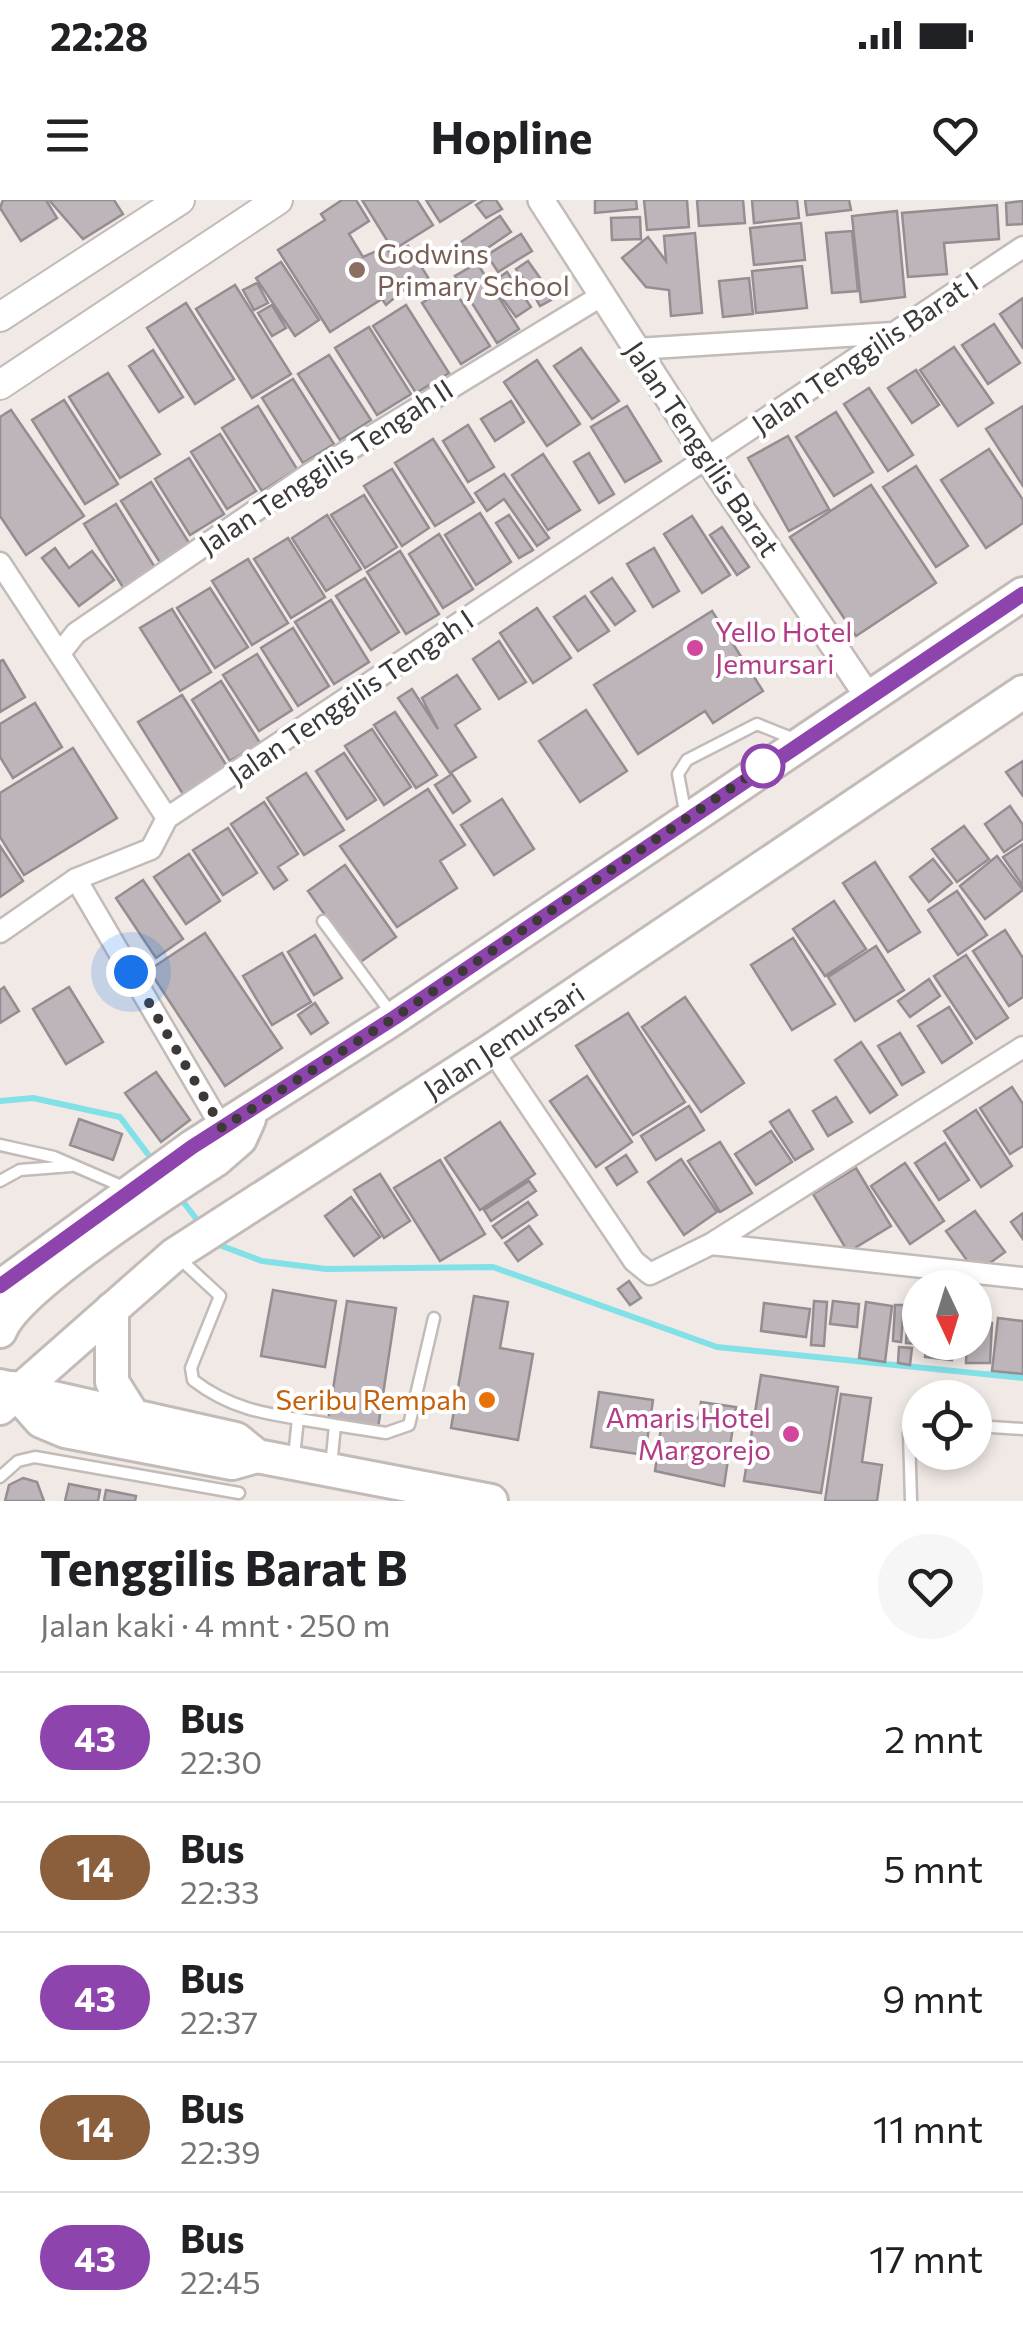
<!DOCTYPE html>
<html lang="id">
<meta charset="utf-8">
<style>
body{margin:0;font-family:Commissioner,sans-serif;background:#f6f6f6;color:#202124;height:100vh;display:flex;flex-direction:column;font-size:38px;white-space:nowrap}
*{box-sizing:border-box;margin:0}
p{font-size:32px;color:#757577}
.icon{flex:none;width:55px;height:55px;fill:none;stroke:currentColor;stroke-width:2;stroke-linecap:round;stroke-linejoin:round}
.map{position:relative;height:1301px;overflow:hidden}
.details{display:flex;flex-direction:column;background:#fff;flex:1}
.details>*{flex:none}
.badge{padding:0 20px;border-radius:32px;font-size:35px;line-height:65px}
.needle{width:65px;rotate:176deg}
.controls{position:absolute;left:902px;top:1070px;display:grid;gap:20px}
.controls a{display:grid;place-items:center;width:90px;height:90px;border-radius:50%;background:#fff;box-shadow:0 5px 15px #0003;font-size:50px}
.you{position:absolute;width:50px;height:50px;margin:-25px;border:8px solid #fff;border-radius:50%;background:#1a73e8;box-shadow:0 0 0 15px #1a73e833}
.map>.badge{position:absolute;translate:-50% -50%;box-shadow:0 0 0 5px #fff}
.round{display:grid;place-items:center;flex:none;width:105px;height:105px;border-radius:52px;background:#f6f6f6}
.summary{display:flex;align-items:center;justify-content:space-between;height:170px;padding:0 40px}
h1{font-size:48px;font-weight:700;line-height:75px}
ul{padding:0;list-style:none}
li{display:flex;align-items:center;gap:30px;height:130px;padding:0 40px;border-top:2px solid #e0e0e0}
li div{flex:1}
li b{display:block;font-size:38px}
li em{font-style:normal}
li .badge{min-width:110px;font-weight:700;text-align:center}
.status{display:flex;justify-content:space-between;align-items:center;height:70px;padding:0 50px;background:#fff;direction:ltr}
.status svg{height:28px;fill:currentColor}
header{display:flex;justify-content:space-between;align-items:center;height:130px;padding:0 40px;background:#fff;font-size:45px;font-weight:700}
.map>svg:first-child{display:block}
</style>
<div class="status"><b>22:28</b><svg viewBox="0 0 49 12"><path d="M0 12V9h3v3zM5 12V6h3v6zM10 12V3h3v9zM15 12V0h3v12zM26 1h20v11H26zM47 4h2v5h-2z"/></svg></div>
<header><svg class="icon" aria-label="menu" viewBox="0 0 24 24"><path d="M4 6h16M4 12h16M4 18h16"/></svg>Hopline<svg class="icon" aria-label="heart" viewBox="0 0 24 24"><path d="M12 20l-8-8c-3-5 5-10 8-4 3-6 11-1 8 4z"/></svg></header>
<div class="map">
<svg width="1023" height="1301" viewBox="0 0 1023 1301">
<rect width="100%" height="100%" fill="#f1e9e5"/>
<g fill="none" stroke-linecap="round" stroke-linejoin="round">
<path stroke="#82e1e7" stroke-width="6" d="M0 901 33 898 120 917 153 961
M178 995 201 1025
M214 1043 262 1061 326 1069 493 1067 717 1147 1023 1178"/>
</g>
<path fill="#bdb5b9" stroke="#948d91" stroke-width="2.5" d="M3 0H46L57 18 21 41 0 8Z
M49 0H114L123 14 83 39Z
M342 0H356L369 21 349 34 363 57 386 47 392 56 408 46 431 82 409 96 405 89 386 105 382 99 330 132 278 50 325 20 321 14Z
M362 0H417L433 25 393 50Z
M426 0H475L440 22Z
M484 0H496L502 9 486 18 476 5Z
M595 0H636L637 9 595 13Z
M644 0H687L689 27 647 30Z
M697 0H743L745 23 699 26Z
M752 0H797L799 18 754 23Z
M805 0H849L851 10 807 15Z
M1023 1V24L1007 25 1006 3Z
M997 5 999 39 944 43 947 74 908 77 902 13Z
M897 11 905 97 861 102 852 16Z
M500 16 511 32 467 62 455 46Z
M640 17 641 39 612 40 611 18Z
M801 23 805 60 754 65 750 28Z
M852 31 858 91 832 93 826 33Z
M695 33 702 113 671 116 669 90 646 87 622 58 648 37 666 61 664 36Z
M521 34 532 51 498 72 487 55Z
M528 61 540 78 528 86 516 69Z
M281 62 319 120 295 136 256 78Z
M477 63 519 129 497 143 455 76Z
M802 66 807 108 756 113 752 71Z
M507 72 531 107 516 117 491 83Z
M749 78 753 114 723 117 719 81Z
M257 83 268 103 254 110 243 90Z
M542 84 551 100 540 106 531 90Z
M235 85 291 174 252 198 196 109Z
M451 85 490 146 461 164 422 103Z
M1023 98V148L1000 114Z
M186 103 234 179 195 204 147 128Z
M272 105 286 128 272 136 258 113Z
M406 105 449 173 416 193 373 126Z
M994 124 1020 163 988 184 962 145Z
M369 127 411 194 377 215 335 148Z
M954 147 993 203 958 226 920 170Z
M581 148 619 201 592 219 554 166Z
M153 150 183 197 159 212 129 166Z
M329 155 371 220 340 240 298 174Z
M537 160 580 224 547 246 504 182Z
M916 170 939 205 912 223 888 188Z
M108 173 160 254 120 278 69 197Z
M293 179 334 244 303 263 262 198Z
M869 188 913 255 888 271 844 204Z
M64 200 118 284 85 304 32 220Z
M511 201 524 222 495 241 481 219Z
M258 206 297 269 262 291 222 228Z
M627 206 661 261 625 282 591 227Z
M1023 206V286L986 229Z
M11 210 84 316 26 355 0 316V217Z
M836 212 873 272 834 296 796 237Z
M468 225 494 267 468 282 443 241Z
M220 234 256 291 227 309 191 252Z
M788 236 829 309 789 331 748 258Z
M433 239 474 302 435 326 395 263Z
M989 249 1023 300V323L986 348 941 280Z
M589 253 614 294 599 303 574 262Z
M543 254 580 310 548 330 512 275Z
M189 258 224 314 190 335 155 279Z
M916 266 968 346 936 367 883 287Z
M392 269 429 328 402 346 364 286Z
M504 274 549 338 537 346 504 299 487 311 475 293Z
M151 282 191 346 161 364 121 301Z
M871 285 936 383 856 436 790 337Z
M364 295 397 347 365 368 331 315Z
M116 304 156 369 124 389 84 324Z
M480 313 511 362 476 385 445 335Z
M327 315 361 369 326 391 292 338Z
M509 315 533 350 519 358 496 323Z
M692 316 730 375 702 393 664 334Z
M722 327 749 367 737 375 710 335Z
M439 334 473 389 443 408 409 354Z
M288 338 325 397 291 418 254 359Z
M55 348 69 368 92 351 114 380 79 406 42 358Z
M654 348 679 391 653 407 627 364Z
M400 351 439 414 406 434 367 372Z
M248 359 288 423 252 445 212 381Z
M365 378 399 432 371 450 336 396Z
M612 378 635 411 615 425 591 392Z
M210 388 248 447 215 468 177 408Z
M585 396 609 431 578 451 554 417Z
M331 400 369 462 334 484 295 422Z
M537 408 571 458 533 483 500 433Z
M172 409 211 472 180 491 140 428Z
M712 411 763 491 713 523 705 511 638 554 594 485Z
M293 428 329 486 298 506 261 448Z
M499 441 526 482 499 499 473 459Z
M257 454 292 510 259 531 223 475Z
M3 460 25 497 0 512V461Z
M457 475 480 509 455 525 476 557 450 573 398 498 412 489 438 529 422 498Z
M221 481 260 543 230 561 192 500Z
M182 495 230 571 186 599 138 522Z
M35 503 62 547 13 578 0 557V524Z
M586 510 627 571 580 602 539 541Z
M395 512 437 575 416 588 374 525Z
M372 529 411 587 384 605 345 546Z
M73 548 117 618 24 675 0 637V593Z
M344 553 376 600 347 619 316 571Z
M1023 561V596L1006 572Z
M306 573 344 630 304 655 267 598Z
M452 574 470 601 453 613 435 585Z
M428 589 465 645 440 661 457 688 397 727 340 646Z
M502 599 534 649 494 675 461 625Z
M264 602 298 654 278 667 287 680 274 689 231 624Z
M1010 606 1023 625V639L1004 652 985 624Z
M964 626 989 659 957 682 932 649Z
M228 628 257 673 223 695 193 650Z
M1023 644V686L1003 657Z
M0 646 23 681 0 697Z
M189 654 220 701 186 724 154 677Z
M997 656 1023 690 985 719 960 686Z
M933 659 952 683 929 702 910 677Z
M875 662 920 732 888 752 843 683Z
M345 665 396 737 359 763 308 691Z
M143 680 183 739 156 758 116 698Z
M957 691 987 735 958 755 928 710Z
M834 701 866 749 825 776 793 729Z
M1005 730 1023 758V797L1009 806 973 751Z
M205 733 282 848 225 886 149 770Z
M315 735 342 778 314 795 288 752Z
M793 738 835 804 792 830 751 765Z
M876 746 904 790 855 821 828 777Z
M282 753 311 802 272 825 243 776Z
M966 755 1008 818 976 839 934 776Z
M929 779 940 796 910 817 898 801Z
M4 787 19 811 0 823V790Z
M69 787 103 842 66 864 33 809Z
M685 797 744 883 701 912 642 827Z
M315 803 328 823 311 834 298 815Z
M949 807 972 843 942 863 918 826Z
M628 813 685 902 633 935 576 846Z
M900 833 924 872 902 885 878 846Z
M861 842 897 895 870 913 835 860Z
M156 872 190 920 161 942 125 893Z
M587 876 632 942 596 967 550 901Z
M1012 887 1023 904V946L1010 954 980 908Z
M836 897 852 922 828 936 813 911Z
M689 906 704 930 656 960 641 936Z
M789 910 813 949 795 960 770 922Z
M976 910 1012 966 981 987 944 931Z
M79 919 122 934 113 960 70 945Z
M500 922 535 974 480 1010 445 958Z
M771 931 792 962 756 985 735 954Z
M720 942 752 993 720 1012 688 961Z
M945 943 969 980 939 1000 915 963Z
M626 955 637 972 617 985 606 968Z
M681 959 717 1012 684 1035 648 982Z
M440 960 485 1034 440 1061 394 988Z
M905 963 944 1021 910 1044 871 986Z
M856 968 891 1026 848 1052 813 994Z
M380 974 410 1021 384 1038 354 990Z
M529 981 536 991 491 1021 484 1010Z
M351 997 380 1037 354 1056 325 1016Z
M528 1002 537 1015 502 1038 493 1026Z
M975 1011 1005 1052 976 1073 946 1031Z
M1023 1013V1039L1011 1022Z
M529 1026 542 1044 518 1061 505 1043Z
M629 1081 641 1098 630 1105 618 1089Z
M273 1090 336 1101 325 1167 261 1156Z
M474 1096 508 1102 500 1148 533 1154 518 1240 451 1228Z
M347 1101 396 1108 378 1228 328 1221Z
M814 1101 827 1102 824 1146 811 1145Z
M833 1101 859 1104 857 1127 830 1124Z
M866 1102 892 1106 885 1162 859 1158Z
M764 1103 810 1109 806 1137 761 1131Z
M895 1105H904L901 1142 893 1141Z
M908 1112 920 1113V1142L924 1144 906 1143Z
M998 1118 1023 1121V1174L992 1171Z
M975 1122 992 1123 990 1163H966L967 1142H975Z
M926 1142H954L952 1160 925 1157Z
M899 1147 912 1148 910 1165 898 1163Z
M761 1175 838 1187 821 1293 744 1281Z
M599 1192 653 1200 645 1255 591 1247Z
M841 1194 871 1198 862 1262 882 1265 877 1301H825Z
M701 1202 736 1207 724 1286 655 1271 663 1213 699 1218Z
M23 1278 37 1282 44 1301H5L9 1285Z
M69 1284 100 1290 98 1301H65Z
M106 1290 136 1296 135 1301H104Z"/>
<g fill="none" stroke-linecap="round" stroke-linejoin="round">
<defs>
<path id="service" d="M686 616 678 574 687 560 757 524 794 539
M323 721 391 813
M0 945 54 957 126 988
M0 981 20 970 71 966
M179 1058 220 1096 191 1168 193 1180C238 1215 281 1215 335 1225
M975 1226 1023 1229
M294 1257 298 1218
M331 1267 335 1225 386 1233 409 1225 434 1118
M0 1277 18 1261 35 1257 239 1293
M911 1301 909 1233 920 1222"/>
<path id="minor" d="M636 149 893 133
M0 363 167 618
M61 452 76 433 308 275 601 96
M76 679 222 928
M0 732 76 679 151 649 167 618 1023 47
M492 850 634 1061 650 1074 711 1044 1023 847
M711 1044 1023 1078"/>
<path id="tertiary" d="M541 0 708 260 867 495"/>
<path id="secondary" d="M0 117 180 0
M0 185 278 0"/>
<g id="primary">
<path d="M0 1087 192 947 394 818 1023 394"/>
<path d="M112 1109V1182L134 1217"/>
<path d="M0 1131C18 1086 171 989 217 959L240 939 249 919"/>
<path d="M0 1186 236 1239 257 1256 491 1301"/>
<path d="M12 1188 41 1221 65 1231 232 1263 257 1256"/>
<path id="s1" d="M0 1208 174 1055 492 850 1023 492"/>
</g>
</defs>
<use href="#service" stroke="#c3bbb8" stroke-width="15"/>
<use href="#minor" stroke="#c3bbb8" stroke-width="25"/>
<use href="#tertiary" stroke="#c3bbb8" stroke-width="30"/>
<use href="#secondary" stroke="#c3bbb8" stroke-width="32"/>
<use href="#primary" stroke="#c3bbb8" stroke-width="38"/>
<use href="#service" stroke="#fff" stroke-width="10"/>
<use href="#minor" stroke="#fff" stroke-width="20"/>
<use href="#tertiary" stroke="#fff" stroke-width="25"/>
<use href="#secondary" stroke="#fff" stroke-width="28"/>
<use href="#primary" stroke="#fff" stroke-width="32"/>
</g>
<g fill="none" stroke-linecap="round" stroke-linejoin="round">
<defs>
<path id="line" d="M0 1086 192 947 394 818 1023 394"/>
</defs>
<use href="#line" stroke="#fff" stroke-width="22"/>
<use href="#line" stroke="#8e44ad" stroke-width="15"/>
<path stroke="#3c3938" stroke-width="10" stroke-dasharray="0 18" d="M131 772 222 928 394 818 771 561 763 566"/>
</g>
<circle fill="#8d6e63" stroke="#fff" stroke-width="4" cx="357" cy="70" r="10"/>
<g fill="#d1479c" stroke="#fff" stroke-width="4">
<circle cx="695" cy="448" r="10"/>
<circle cx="791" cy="1234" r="10"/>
</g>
<circle fill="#fff" stroke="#8e44ad" stroke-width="5" cx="763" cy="566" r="20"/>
<circle fill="#e8710a" stroke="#fff" stroke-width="4" cx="487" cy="1200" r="10"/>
<g text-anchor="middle" stroke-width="8" stroke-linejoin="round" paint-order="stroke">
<g font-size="28" fill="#785e54" stroke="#fff" text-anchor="start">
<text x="377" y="64">Godwins<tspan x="377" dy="32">Primary School</tspan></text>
</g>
<g font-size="28" fill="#3c3938" stroke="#fff">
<text transform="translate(865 153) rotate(-34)" y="10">Jalan Tenggilis Barat I</text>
<text transform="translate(702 249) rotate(56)" y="10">Jalan Tenggilis Barat</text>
<text transform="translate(326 267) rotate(-33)" y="10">Jalan Tenggilis Tengah II</text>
<text transform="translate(351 497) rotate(-34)" y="10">Jalan Tenggilis Tengah I</text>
<text dy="10" stroke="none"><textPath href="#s1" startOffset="625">Jalan Jemursari</textPath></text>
</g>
<g font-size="28" fill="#b23c85" stroke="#fff" text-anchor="start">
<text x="715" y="442">Yello Hotel<tspan x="715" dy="32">Jemursari</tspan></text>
<text x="771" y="1228" text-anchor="end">Amaris Hotel<tspan x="771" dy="32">Margorejo</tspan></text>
</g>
<g font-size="28" fill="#c56008" stroke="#fff" text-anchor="end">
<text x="467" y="1210">Seribu Rempah</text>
</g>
</g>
</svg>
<div class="controls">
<a><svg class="needle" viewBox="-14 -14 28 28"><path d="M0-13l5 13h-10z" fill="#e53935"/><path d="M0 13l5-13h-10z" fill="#757577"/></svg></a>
<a><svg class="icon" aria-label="locate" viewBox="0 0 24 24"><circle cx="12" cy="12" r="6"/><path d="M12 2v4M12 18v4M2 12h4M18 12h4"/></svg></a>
</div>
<div class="you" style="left:131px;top:772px"></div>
</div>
<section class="details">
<div class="summary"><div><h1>Tenggilis Barat B</h1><p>Jalan kaki · 4 mnt · 250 m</p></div><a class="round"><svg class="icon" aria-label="heart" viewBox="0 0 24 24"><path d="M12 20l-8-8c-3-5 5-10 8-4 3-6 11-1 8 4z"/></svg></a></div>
<ul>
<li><span class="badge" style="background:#8e44ad;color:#fff">43</span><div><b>Bus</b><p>22:30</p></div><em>2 mnt</em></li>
<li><span class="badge" style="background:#8b5e3c;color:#fff">14</span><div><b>Bus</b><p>22:33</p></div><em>5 mnt</em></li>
<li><span class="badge" style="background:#8e44ad;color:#fff">43</span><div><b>Bus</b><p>22:37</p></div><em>9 mnt</em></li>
<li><span class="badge" style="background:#8b5e3c;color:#fff">14</span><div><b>Bus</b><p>22:39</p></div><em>11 mnt</em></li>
<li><span class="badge" style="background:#8e44ad;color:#fff">43</span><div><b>Bus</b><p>22:45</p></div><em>17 mnt</em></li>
</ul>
</section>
